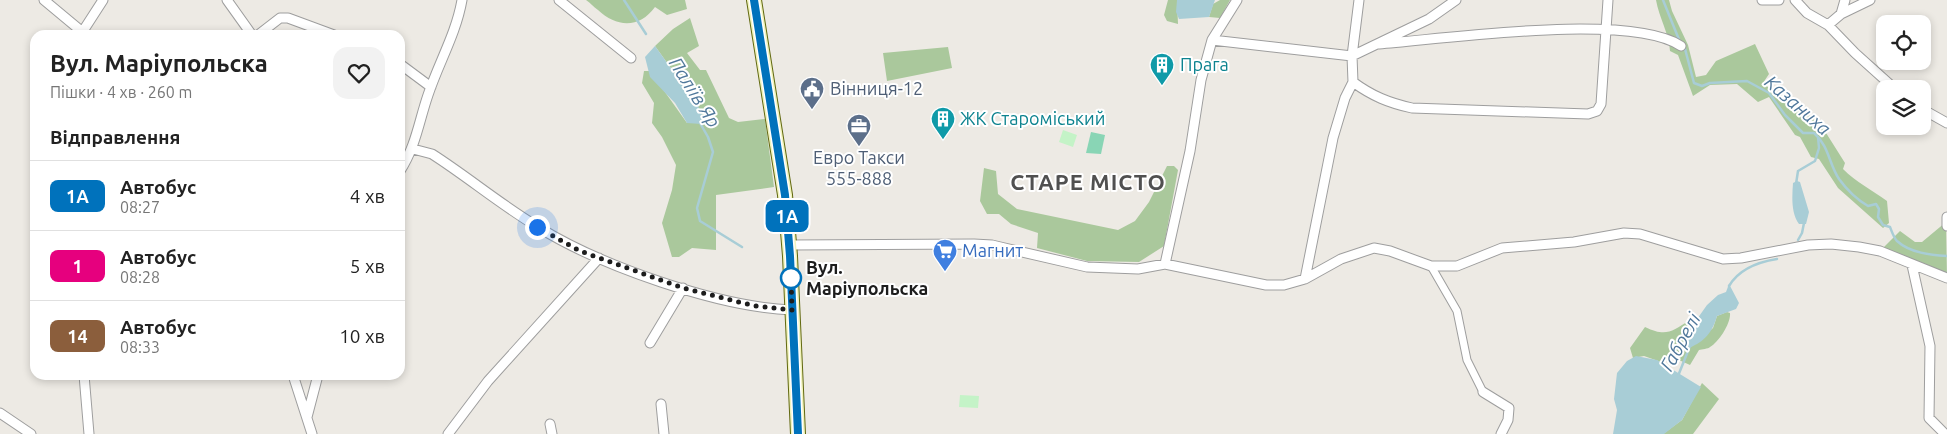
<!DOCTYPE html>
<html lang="uk">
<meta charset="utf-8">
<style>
body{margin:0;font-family:Ubuntu,sans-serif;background:#f2f2f2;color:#222;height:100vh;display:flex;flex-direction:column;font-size:19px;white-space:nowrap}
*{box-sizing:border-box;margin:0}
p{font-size:16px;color:#767676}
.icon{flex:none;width:28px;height:28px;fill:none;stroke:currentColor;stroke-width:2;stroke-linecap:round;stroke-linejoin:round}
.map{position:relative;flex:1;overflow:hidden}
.drawer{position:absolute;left:30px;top:30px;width:375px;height:350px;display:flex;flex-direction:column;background:#fff;border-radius:15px;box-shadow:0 2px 8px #0003}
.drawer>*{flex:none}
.badge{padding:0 10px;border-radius:8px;font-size:18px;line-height:32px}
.fabs{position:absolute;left:1876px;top:15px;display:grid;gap:10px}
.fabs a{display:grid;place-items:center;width:55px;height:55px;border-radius:10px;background:#fff;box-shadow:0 2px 8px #0003;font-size:25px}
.you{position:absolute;width:25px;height:25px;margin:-12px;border:4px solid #fff;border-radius:50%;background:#1a73e8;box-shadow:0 0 0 8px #1a73e833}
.map>.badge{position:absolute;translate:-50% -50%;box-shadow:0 0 0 2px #fff}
h2{padding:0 20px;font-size:19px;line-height:45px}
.round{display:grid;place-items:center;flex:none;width:52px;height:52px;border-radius:15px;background:#f2f2f2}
.overview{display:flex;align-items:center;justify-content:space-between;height:85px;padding:0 20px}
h1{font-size:24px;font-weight:700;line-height:38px}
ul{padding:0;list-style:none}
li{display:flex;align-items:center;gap:15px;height:70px;padding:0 20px;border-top:1px solid #e0e0e0}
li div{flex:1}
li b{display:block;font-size:19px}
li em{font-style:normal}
li .badge{min-width:55px;font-weight:700;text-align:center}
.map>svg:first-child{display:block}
</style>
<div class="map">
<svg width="1947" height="434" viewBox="0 0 1947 434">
<rect width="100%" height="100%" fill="#edeae4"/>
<path fill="#aac89c" d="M586 0H685L687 9 667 15 655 7C640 28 617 28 598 10 593 7 591 3 586 0Z
M1168 0H1177L1178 24 1167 21 1164 15Z
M1220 0H1230L1220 18 1209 17 1213 4Z
M1656 0H1669L1672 11 1688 45 1696 77 1706 75 1716 61 1755 44 1769 74 1763 83 1775 93 1780 92C1788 106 1800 114 1816 117L1845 163 1843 169C1856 182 1872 190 1887 201L1889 223 1883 228 1838 188 1819 159 1811 157 1800 137 1795 135 1769 97 1758 102 1737 84 1710 85 1693 96 1678 55 1670 51C1669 33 1659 18 1656 0Z
M690 18 699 46 687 53 700 70H706L729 118 738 122 765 119 774 187 716 195V250L692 248 679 257H672L662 223 672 190 676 165 662 137 652 123 654 103 642 83 644 71H650L687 123 698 106 655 46 673 29Z
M948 47 952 68 887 81 883 53Z
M1167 166H1174L1178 170 1164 246 1139 262 1087 261 1037 248 1038 233 1011 224 999 214H987L980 201 984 168 996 171 998 194 1017 209 1118 230 1135 221 1149 202Z
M1946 222 1947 278 1880 251 1900 231 1915 242H1922Z
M1727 312 1730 313C1731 323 1719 342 1710 347 1708 349 1702 349 1699 350L1690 365 1670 356 1661 362 1644 356 1633 358 1630 348 1645 327C1666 337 1671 332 1690 320L1695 322 1685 342 1689 348 1713 328 1717 316Z
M1702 383 1719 399 1693 434H1663L1682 420Z"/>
<path fill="#c4f3c7" d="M1063 130 1077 135 1073 147 1059 142Z
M960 395 979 396 978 408 959 407Z"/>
<path fill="#89d5b5" d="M1091 132 1105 135 1101 154 1086 153Z"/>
<path fill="#a8cdd6" d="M1177 0H1215L1209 17 1179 19 1176 12Z
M655 46 698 106 705 121 701 124 687 123 675 103 650 77 645 57Z
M1797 181 1800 182 1809 212 1806 224H1799C1791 213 1792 197 1793 183Z
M1729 284 1739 303 1736 309 1717 316C1712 333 1705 341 1689 348L1685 342 1690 329 1707 305 1718 295 1726 292Z
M1636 356 1657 360 1701 387 1682 420 1664 434H1613L1617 410 1614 399 1617 373 1627 361Z"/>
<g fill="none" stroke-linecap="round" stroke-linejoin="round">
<path stroke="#a8cdd6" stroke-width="2.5" d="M624 0 646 34
M1663 0 1680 42
M1684 45 1694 83 1702 86 1710 83 1747 81 1769 93 1785 115 1803 133H1814C1829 146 1829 164 1839 179 1847 190 1856 199 1868 206L1876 204 1879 209 1878 217 1883 225 1890 227C1892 232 1894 238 1897 241 1910 253 1931 255 1947 256
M700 123 708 137 713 152 697 208 700 221 742 247
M1796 184 1798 171 1815 161 1819 148 1818 137
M1798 240 1802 233 1804 223
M1729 286C1739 269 1758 262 1777 259
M1678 376 1690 346"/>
<defs>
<path id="pedestrian" d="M1431 266 1457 311 1467 360 1483 392"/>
<path id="minor" d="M44 0 86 35
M227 0 252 35
M559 0 631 58
M1762 0H1779
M1795 0 1807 13 1828 25 1855 53 1895 89
M1841 14 1845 0
M1828 25 1841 14 1870 0
M83 31 103 0
M258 35 280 18H288L334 35
M1212 40 1352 56 1429 19 1456 0
M1379 44C1445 39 1629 12 1681 46
M400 64 431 87
M1353 82C1372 96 1389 103 1412 108L1588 114 1597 111 1601 104 1608 0
M1922 109 1947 123
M413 149 432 154C468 177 501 205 538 227 601 266 718 307 792 310
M400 171C416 146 419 121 428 95 439 62 456 34 462 0
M1947 217V226
M790 245 974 244 992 245 1087 267 1138 269 1165 264 1266 285H1284L1305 279 1341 259 1374 248 1390 251 1431 266H1457L1502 248 1574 242 1624 233 1640 234 1723 259 1741 258 1808 245 1831 244 1859 247 1880 251 1947 278
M1165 264 1190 151 1201 80 1212 40 1237 0
M1912 265 1930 346 1929 418 1945 434
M1305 279 1333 138 1345 98 1353 82 1352 56 1359 0
M650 343 683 288
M84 375 89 434
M293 375 312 434
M1483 392 1509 408 1508 420 1501 434
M661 404 664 434
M0 413 31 434
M307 417 318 375
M550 424 552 434
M448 434 488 381 599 258"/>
<path id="secondary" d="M754 0 785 195 790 256 798 434"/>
</defs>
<use href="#pedestrian" stroke="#9e9e9e" stroke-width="9"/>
<use href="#minor" stroke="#9e9e9e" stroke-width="11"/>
<use href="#secondary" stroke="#616810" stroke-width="16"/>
<use href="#pedestrian" stroke="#fff" stroke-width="7"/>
<use href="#minor" stroke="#fff" stroke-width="9"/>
<use href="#secondary" stroke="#f1f3bc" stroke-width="14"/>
</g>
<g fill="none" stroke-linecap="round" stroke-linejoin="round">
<defs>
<path id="line" d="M754 0 785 195 790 256 798 434"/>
</defs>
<use href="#line" stroke="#fff" stroke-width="11"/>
<use href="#line" stroke="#0072bc" stroke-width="8"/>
<path stroke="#1d1d1d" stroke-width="5" stroke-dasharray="0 9" d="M537 227 580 251 683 288 755 306 792 310 791 278"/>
</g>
<defs>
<symbol id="building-pin" viewBox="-11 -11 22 30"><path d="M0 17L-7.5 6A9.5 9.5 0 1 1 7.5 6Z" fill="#0f9aa8" stroke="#fff"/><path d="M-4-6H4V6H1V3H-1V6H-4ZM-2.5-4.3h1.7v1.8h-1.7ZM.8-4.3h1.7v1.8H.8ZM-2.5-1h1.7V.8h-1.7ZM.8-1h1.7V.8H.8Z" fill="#fff"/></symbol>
<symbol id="civic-pin" viewBox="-11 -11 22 30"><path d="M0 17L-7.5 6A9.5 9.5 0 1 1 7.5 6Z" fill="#5c6f8a" stroke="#fff"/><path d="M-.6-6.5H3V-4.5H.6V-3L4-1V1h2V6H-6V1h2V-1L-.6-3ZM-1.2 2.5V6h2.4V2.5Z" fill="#fff"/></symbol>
<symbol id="office-pin" viewBox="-11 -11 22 30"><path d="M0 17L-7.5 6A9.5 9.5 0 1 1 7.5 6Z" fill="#5c6f8a" stroke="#fff"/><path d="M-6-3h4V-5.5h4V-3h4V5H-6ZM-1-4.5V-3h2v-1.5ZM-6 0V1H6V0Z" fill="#fff"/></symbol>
<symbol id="supermarket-pin" viewBox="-11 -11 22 30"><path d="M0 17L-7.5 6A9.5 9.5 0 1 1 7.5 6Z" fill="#3f7fe0" stroke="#fff"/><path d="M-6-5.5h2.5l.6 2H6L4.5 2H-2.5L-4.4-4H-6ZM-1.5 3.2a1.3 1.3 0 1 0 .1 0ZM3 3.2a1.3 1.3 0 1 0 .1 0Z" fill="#fff"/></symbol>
</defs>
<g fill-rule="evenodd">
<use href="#building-pin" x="1148" y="51" width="28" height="38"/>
<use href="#civic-pin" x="798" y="75" width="28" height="38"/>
<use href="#building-pin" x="929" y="105" width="28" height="38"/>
<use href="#office-pin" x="845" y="112" width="28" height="38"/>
<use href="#supermarket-pin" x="931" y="237" width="28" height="38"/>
</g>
<circle fill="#fff" stroke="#0072bc" stroke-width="2.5" cx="791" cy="278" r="10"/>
<g text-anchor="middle" stroke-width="4" stroke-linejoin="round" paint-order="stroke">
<g font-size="18" fill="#0d838f" stroke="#fff" text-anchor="start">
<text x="1180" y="71">Прага</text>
<text x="960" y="125">ЖК Староміський</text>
</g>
<g font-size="18" fill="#4e5e75" stroke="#fff" text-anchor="start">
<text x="830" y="95">Вінниця-12</text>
<text x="859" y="164" text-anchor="middle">Евро Такси<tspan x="859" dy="21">555-888</tspan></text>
</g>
<g font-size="18" fill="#366cbe" stroke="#fff" text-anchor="start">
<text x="962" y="257">Магнит</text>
</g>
<g font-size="18" font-weight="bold" fill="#1d1d1d" stroke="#fff" text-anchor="start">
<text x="806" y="274">Вул.<tspan x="806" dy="21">Маріупольска</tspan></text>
</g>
<g font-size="19" font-style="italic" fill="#50789b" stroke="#fff">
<text transform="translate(695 92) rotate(58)" y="7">Паліїв Яр</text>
<text transform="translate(1798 105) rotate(41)" y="7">Казаниха</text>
<text transform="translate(1680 342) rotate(-61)" y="7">Габрелі</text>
</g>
<g font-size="22" font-weight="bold" letter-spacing="1" fill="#505050" stroke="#fff">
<text x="1088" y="190">СТАРЕ МІСТО</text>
</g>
</g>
</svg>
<div class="fabs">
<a><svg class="icon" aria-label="locate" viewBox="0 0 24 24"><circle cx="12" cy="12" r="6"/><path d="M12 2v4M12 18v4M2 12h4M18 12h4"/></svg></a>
<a><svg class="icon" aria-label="layers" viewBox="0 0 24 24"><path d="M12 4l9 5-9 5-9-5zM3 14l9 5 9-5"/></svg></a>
</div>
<div class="you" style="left:537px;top:227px"></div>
<b class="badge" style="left:787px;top:216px;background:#0072bc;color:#fff">1А</b>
<section class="drawer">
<div class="overview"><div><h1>Вул. Маріупольска</h1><p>Пішки · 4 хв · 260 m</p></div><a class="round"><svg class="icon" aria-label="heart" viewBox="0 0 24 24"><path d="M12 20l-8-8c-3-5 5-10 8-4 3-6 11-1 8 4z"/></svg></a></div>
<h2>Відправлення</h2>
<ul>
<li><span class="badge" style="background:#0072bc;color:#fff">1А</span><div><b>Автобус</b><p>08:27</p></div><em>4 хв</em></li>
<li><span class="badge" style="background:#e6007e;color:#fff">1</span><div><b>Автобус</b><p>08:28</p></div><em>5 хв</em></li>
<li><span class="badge" style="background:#8b5e3c;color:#fff">14</span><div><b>Автобус</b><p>08:33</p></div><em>10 хв</em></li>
</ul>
</section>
</div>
